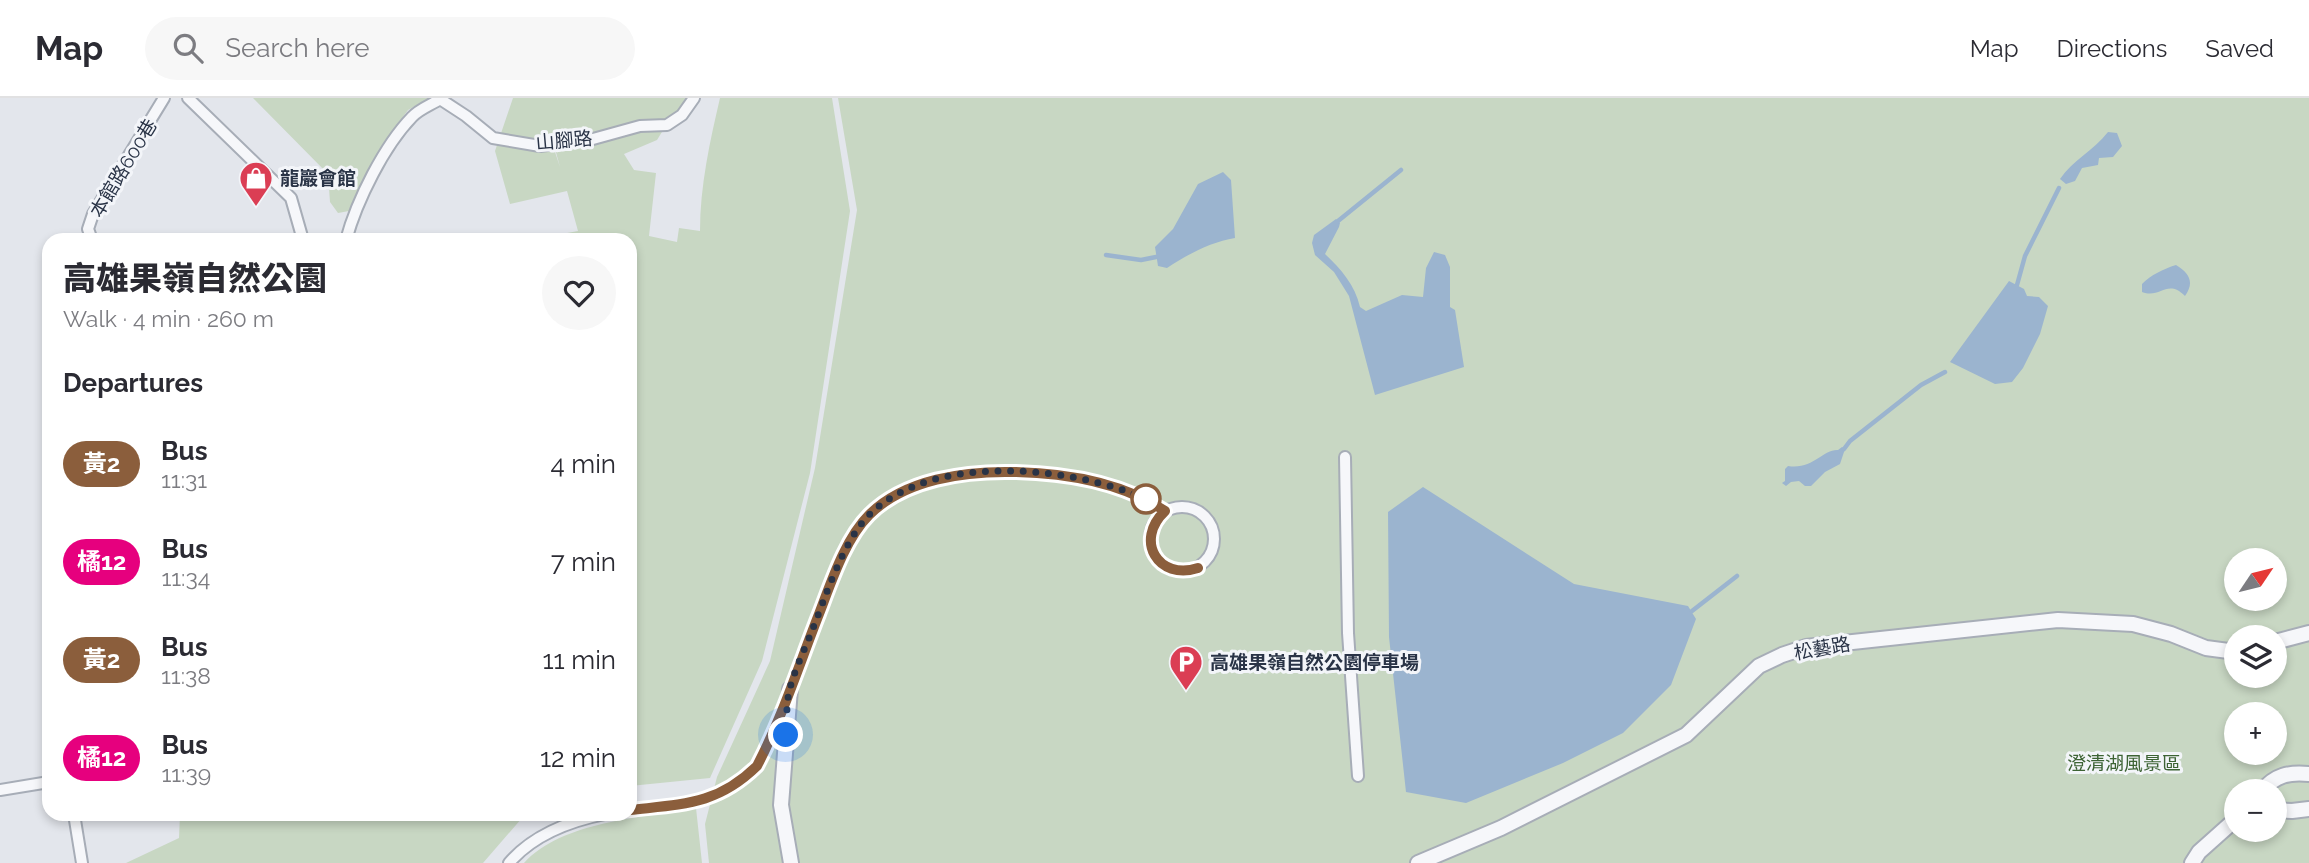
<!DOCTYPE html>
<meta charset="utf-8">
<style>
body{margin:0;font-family:Raleway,"Noto Sans TC",sans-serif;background:#f7f7f7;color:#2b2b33;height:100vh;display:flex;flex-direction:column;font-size:26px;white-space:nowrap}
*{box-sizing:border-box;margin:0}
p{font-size:23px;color:#7c7c81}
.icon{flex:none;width:38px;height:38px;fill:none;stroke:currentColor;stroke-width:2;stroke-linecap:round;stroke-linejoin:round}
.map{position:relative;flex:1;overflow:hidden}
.details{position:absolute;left:42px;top:135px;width:595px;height:588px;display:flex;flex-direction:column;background:#fff;border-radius:21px;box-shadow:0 4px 10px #0003}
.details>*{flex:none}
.badge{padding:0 14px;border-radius:23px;font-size:24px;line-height:46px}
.needle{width:46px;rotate:55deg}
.buttons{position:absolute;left:2224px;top:450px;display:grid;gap:14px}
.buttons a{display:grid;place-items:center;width:63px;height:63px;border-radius:50%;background:#fff;box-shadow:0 4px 10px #0003;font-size:35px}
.you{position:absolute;width:35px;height:35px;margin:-18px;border:5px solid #fff;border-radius:50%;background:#1a73e8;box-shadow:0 0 0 10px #1a73e833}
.map>.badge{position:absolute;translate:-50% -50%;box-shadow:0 0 0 4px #fff}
h2{padding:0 21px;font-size:26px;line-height:63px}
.round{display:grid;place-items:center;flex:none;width:74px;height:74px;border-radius:37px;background:#f7f7f7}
.summary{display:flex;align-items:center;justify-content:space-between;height:119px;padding:0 21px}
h1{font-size:33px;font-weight:800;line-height:52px}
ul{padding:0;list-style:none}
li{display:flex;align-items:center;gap:21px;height:98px;padding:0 21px}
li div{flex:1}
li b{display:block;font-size:26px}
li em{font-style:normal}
li .badge{min-width:77px;font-weight:700;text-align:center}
header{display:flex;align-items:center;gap:42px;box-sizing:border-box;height:98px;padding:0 35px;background:#fff;border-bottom:2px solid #e1e1e2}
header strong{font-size:33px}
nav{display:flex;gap:38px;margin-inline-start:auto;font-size:24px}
.search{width:490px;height:63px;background:#f7f7f7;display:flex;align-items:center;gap:18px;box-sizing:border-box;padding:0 24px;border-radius:38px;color:#7c7c81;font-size:26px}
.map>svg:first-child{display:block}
</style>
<header>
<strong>Map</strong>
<div class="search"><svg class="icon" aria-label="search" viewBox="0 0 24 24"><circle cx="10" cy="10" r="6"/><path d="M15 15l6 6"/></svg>Search here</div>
<nav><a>Map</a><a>Directions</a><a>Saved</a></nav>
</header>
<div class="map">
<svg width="2309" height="765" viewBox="0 0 2309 765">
<rect width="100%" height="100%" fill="#e3e6ec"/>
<path fill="#c8d7c3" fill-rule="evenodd" d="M253 0H429L408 12 384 45 349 113 338 115 330 104 328 76Z
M513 0H687L671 22 552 45 560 69 554 47 641 30 665 29 657 42 624 56 634 72 656 75 649 138 677 144 679 130 700 133C700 88 710 43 720 0H832L850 113 810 375 762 563 710 680 630 688V142H552L551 138 578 133 567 93 510 106 495 53Z
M838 0H2309V765H709L705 726 717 679 770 563 815 370 857 112ZM2236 462H2275V500H2236ZM2236 539H2275V578H2236ZM2236 616H2275V654H2236ZM2236 693H2275V732H2236Z
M696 710 702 765H524C563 723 641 720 696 710Z
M180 716H532L522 720 483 765H126L179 740Z"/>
<path fill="#9bb4cf" d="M2108 34 2117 35 2122 48 2113 59 2099 60 2098 67 2082 70 2075 83 2066 86 2060 81C2073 62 2093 53 2108 34Z
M1223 74 1231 82 1235 140C1211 144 1188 156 1167 170L1158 168 1155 149 1173 131 1198 86Z
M1336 121 1340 125 1339 129 1325 156C1341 171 1355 187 1360 209L1366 213 1402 197 1423 199 1426 170 1434 154 1445 157 1450 169V209L1455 212 1464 269 1375 297 1349 198 1334 174 1315 157 1312 145 1314 137Z
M2176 167C2189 175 2195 184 2185 198 2167 180 2161 201 2142 194V186C2151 177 2163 171 2176 167Z
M2009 183 2024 191 2027 198 2039 199 2048 208 2040 236 2023 270 2012 284 1995 286 1950 264Z
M1842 349 1845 351 1840 366 1825 374 1811 388H1805L1799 383 1791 384 1786 388 1782 385 1785 383V371L1788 368C1813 372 1823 351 1838 352Z
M1423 389 1574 486 1688 508 1696 521 1671 587 1623 635 1563 665 1466 705 1406 694 1389 539 1388 414Z"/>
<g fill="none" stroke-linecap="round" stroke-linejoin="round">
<path stroke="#9bb4cf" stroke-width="4.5" d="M1338 123 1401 72
M1106 157 1141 162 1156 159
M2017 187 2025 158 2059 90
M1844 351 1850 343 1921 287 1945 274
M1692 513 1737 478"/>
<defs>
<path id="minor" d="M188 0 291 100 303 142
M92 142 88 131 93 116 164 0
M346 142C357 102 384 48 412 19 419 11 431 7 440 1L466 18 493 40 540 48 593 41 640 28 667 27 682 17 694 0
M1345 359 1348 535 1358 678
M1150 441a32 32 0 1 1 64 0a32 32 0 1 1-64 0Z
M0 692 49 684
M630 712C683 706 717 707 757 669 782 618 800 563 821 511 833 480 845 441 869 417 905 381 965 373 1013 374 1066 375 1121 384 1165 413
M74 716 82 765
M509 765C533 737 570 723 605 716"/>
<path id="tertiary" d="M2275 544 2309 535
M790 591 781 707 791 765
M2262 693C2275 677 2289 674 2309 676
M2275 712 2292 713 2309 711
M1418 765 1501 730 1686 637 1759 568 1782 557 1806 549 2058 522 2133 526 2171 536 2206 550 2236 554
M2192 765 2199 754 2236 721"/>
</defs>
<use href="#minor" stroke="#a7adb7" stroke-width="14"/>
<use href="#tertiary" stroke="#a7adb7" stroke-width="18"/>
<use href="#minor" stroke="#f6f7fa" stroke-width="10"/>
<use href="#tertiary" stroke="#f6f7fa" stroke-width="14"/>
</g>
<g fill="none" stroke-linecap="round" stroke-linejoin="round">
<defs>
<path id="line" d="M630 712C683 706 717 707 757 668 782 620 799 567 819 516 831 485 845 441 869 417 905 381 965 373 1013 374 1066 375 1121 384 1165 413 1134 442 1158 483 1198 470"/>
</defs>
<use href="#line" stroke="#fff" stroke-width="16"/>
<use href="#line" stroke="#8b5e3c" stroke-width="10"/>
<path stroke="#293346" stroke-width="7" stroke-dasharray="0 12.6" d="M786 637C787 622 786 604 790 590 795 571 804 553 811 535 825 501 843 442 870 416 935 353 1074 369 1146 401"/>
</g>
<defs>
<symbol id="shop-pin" viewBox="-11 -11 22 30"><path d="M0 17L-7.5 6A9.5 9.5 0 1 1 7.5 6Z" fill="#db3e54" stroke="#f3f5f9"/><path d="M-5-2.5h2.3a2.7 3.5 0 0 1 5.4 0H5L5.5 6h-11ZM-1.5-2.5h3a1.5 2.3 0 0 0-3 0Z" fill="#fff"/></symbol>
<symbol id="parking-pin" viewBox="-11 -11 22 30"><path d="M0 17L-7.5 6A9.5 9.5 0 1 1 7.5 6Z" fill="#db3e54" stroke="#f3f5f9"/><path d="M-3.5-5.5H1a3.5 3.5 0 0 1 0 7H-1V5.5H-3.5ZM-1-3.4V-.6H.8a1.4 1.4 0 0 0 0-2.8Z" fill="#fff"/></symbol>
</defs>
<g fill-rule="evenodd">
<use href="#shop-pin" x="237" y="61" width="38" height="52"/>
<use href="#parking-pin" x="1167" y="545" width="38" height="52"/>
</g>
<circle fill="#fff" stroke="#8b5e3c" stroke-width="3.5" cx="1146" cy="401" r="14"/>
<g text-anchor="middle" stroke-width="6" stroke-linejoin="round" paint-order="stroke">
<g font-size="19" fill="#293346" stroke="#f3f5f9">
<text transform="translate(564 42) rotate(-5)" y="7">山腳路</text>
<text transform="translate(123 70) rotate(-59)" y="7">本館路600巷</text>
<text transform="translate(1822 550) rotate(-10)" y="7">松藝路</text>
</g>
<g font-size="19" font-weight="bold" fill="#293346" stroke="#f3f5f9" text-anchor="start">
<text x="280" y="87">龍巖會館</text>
<text x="1210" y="571">高雄果嶺自然公園停車場</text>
</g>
<g font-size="19" fill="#3d6334" stroke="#f3f5f9">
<text x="2124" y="672">澄清湖風景區</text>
</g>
</g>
</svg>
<div class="buttons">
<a><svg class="needle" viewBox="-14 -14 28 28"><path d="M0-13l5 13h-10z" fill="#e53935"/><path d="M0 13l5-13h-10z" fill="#7c7c81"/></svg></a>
<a><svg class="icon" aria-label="layers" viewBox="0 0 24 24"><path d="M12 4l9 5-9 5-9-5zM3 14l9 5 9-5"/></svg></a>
<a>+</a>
<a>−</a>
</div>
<div class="you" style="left:786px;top:637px"></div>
<section class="details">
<div class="summary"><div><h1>高雄果嶺自然公園</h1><p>Walk · 4 min · 260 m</p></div><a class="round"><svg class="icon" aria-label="heart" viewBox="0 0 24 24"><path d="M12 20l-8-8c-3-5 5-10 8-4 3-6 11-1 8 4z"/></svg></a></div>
<h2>Departures</h2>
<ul>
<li><span class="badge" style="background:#8b5e3c;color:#fff">黃2</span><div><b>Bus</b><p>11:31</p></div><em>4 min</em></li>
<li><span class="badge" style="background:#e6007e;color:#fff">橘12</span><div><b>Bus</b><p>11:34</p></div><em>7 min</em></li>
<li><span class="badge" style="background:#8b5e3c;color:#fff">黃2</span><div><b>Bus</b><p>11:38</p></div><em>11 min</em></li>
<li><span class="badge" style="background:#e6007e;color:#fff">橘12</span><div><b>Bus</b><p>11:39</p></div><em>12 min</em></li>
</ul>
</section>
</div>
